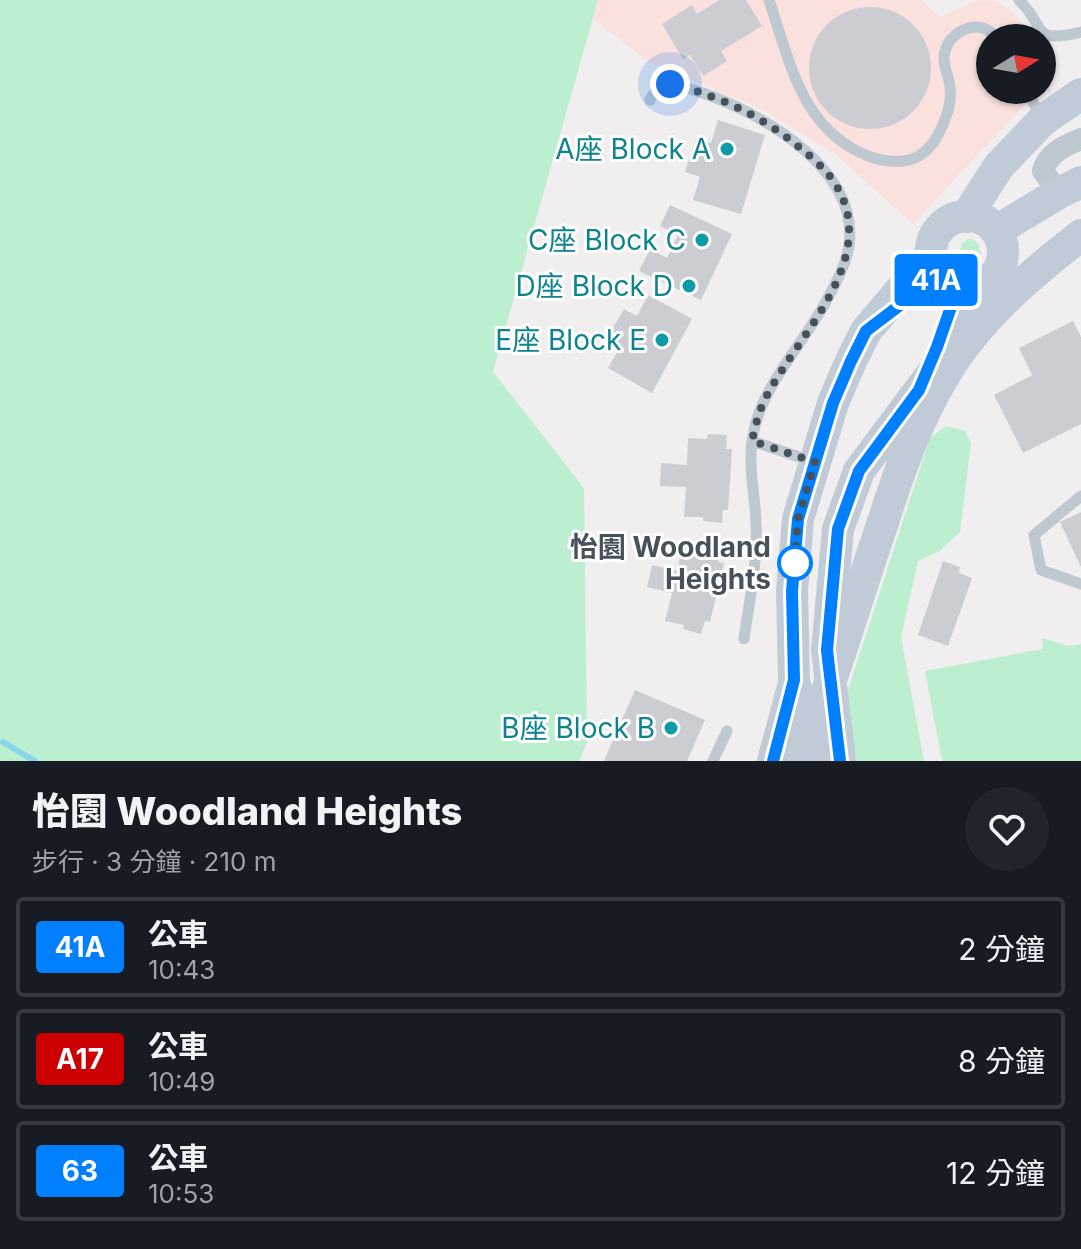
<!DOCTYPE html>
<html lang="zh-TW">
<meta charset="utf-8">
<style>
body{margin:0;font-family:Inter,"Noto Sans TC",sans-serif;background:#20242c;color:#f1f3f6;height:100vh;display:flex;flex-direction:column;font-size:30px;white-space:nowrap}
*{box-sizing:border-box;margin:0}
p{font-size:26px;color:#9ea1a6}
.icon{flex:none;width:44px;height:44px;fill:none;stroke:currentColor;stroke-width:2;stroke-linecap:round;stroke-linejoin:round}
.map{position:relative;height:761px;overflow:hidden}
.panel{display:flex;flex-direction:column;background:#171b24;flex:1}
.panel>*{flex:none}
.badge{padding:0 16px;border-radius:6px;font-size:28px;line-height:52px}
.needle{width:52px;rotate:79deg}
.tools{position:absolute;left:976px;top:24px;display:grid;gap:16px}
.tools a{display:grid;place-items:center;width:80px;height:80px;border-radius:50%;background:#171b24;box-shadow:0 2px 6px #0004;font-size:40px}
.you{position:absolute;width:40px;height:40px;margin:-20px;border:6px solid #fff;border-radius:50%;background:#1a73e8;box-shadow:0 0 0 12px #1a73e833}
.map>.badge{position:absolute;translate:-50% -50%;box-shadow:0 0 0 4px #fff}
.round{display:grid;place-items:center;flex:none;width:84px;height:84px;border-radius:42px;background:#20242c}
.head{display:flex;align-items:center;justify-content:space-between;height:136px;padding:0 32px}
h1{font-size:38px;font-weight:800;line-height:60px}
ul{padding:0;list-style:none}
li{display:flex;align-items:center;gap:24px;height:100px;margin:0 16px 12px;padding:0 16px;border:4px solid #363941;border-radius:8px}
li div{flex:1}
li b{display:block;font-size:30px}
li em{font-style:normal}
li .badge{min-width:88px;font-weight:700;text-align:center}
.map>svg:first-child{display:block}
</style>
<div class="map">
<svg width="1081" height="761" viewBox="0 0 1081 761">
<rect width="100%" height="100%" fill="#f0eeee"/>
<path fill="#fae1de" d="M585 0H921L940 17 976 1 986 0 997 2 1014 13 1019 20 1026 38H990V90H1038L913 224 834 153 763 110 649 62 578 7Z"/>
<path fill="#bceed0" d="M0 0H598L493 372 584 488 587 742 579 761H0Z
M968 239H972L978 243 981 254 978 262 967 266C958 262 959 253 962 244Z
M946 426 965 431 971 443 960 532 940 551 918 561 901 637 924 761H851L847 693 930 438Z
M1042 638 1069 646 1081 644V761H942L925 671 1043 649Z"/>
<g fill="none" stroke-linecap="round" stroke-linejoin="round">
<path stroke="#89d5eb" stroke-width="6" d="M3 742 35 761"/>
</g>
<path fill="#cbcdd3" d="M719 0H746L762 26 721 51 727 61 703 76 690 55 683 59 662 24 692 5 697 14Z
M809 68a61 61 0 1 1 122 0a61 61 0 1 1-122 0Z
M718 120 765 135 741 214 693 200 700 177 685 172 696 138 711 143Z
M670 205 732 234 701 300 639 271 650 249 667 258 678 235 660 226Z
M648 295 692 319 652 393 608 368 620 347 606 340 624 309 637 316Z
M1073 321 1081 337V424L1023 453 994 395 1032 375 1019 348Z
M708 434 727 435 726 449H732L728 510H723L722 523 703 521V517H684L686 487 660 486 661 463 687 465 688 438 707 439Z
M1081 512V567L1060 522Z
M683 544 701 549 702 544 721 548 718 562 724 563 710 622 705 621 701 634 683 629 684 625 665 621 672 593 647 587 652 565 677 571Z
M943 561 960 567 959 573 972 578 948 646 918 635Z
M635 690 705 720 687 761H604Z"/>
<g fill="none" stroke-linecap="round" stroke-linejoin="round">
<path stroke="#bec8d0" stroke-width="11" d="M769 0C790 62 802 132 871 157 886 162 905 164 919 156 938 145 953 108 950 87 949 75 941 64 945 51 951 29 982 17 996 38
M1019 0C1048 28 1030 44 1081 32
M1026 90 1041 116
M650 100C655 89 664 84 676 84 688 89 699 91 711 96 770 118 859 172 849 245 846 267 833 288 823 307 802 343 767 383 756 422 745 461 755 487 756 524 758 563 749 602 744 639
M752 441 811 461
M1081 496 1034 535 1041 570 1081 584
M713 761 727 731"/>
<path stroke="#bec8d0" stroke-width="22" d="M1059 193 1043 171C1048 153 1064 146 1081 139"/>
<path stroke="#c0cbd7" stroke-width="32" d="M931 252a36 36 0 1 1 72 0a36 36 0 1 1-72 0Z
M966 217 999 166 1043 120 1081 94
M996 231 1059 193 1081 182
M808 758 805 730 794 680 792 591 798 519 833 403 851 361 866 331 932 253
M773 761 793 687
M840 761 827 650 838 529 859 471 957 340 984 284"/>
<path stroke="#c0cbd7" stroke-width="32" d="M800 761C832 686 854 607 880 531 899 472 918 415 952 363 985 312 1034 272 1081 235"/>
</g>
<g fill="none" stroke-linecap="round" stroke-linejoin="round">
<defs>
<path id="line" d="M773 761 794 680 792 591 798 519 833 403 851 361 866 331 912 296 941 277 958 287 937 347 919 390 859 471 838 529 827 650 840 761"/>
</defs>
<use href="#line" stroke="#fff" stroke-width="18"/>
<use href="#line" stroke="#0080ff" stroke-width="12"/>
<path stroke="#46515b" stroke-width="8" stroke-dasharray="0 14.4" d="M670 84C678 85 686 88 693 90 730 102 765 119 795 144 809 155 824 167 834 182 882 254 803 330 770 390 760 406 756 423 752 441L815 462 798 519 794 567 795 563"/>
</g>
<g fill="#0f9aa8" stroke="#fff" stroke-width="3">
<circle cx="727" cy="149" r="8"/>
<circle cx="702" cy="240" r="8"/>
<circle cx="689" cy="286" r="8"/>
<circle cx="662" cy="340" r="8"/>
<circle cx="671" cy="728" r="8"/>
</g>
<circle fill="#fff" stroke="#0080ff" stroke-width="4" cx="795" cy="563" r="16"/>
<g text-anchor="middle" stroke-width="6" stroke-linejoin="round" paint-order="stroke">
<g font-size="28" fill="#0d838f" stroke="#fff" text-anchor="end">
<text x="711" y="159">A座 Block A</text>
<text x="686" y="250">C座 Block C</text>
<text x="673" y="296">D座 Block D</text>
<text x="646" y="350">E座 Block E</text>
<text x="655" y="738">B座 Block B</text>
</g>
<g font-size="28" font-weight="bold" fill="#46515b" stroke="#fff" text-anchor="end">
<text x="771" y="557">怡園 Woodland<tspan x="771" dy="32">Heights</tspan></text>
</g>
</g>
</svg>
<div class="tools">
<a><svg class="needle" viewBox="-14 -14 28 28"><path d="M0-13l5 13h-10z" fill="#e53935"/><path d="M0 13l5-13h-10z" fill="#9ea1a6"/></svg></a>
</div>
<div class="you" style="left:670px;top:84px"></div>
<b class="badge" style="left:936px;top:280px;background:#0080ff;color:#fff">41A</b>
</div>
<section class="panel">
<div class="head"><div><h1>怡園 Woodland Heights</h1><p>步行 · 3 分鐘 · 210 m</p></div><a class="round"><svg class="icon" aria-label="heart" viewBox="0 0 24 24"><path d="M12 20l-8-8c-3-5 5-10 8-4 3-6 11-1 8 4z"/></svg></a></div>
<ul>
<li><span class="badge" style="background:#0080ff;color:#fff">41A</span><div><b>公車</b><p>10:43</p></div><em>2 分鐘</em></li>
<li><span class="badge" style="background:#c00;color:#fff">A17</span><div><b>公車</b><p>10:49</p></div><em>8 分鐘</em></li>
<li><span class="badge" style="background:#0080ff;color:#fff">63</span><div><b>公車</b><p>10:53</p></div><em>12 分鐘</em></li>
</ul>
</section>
